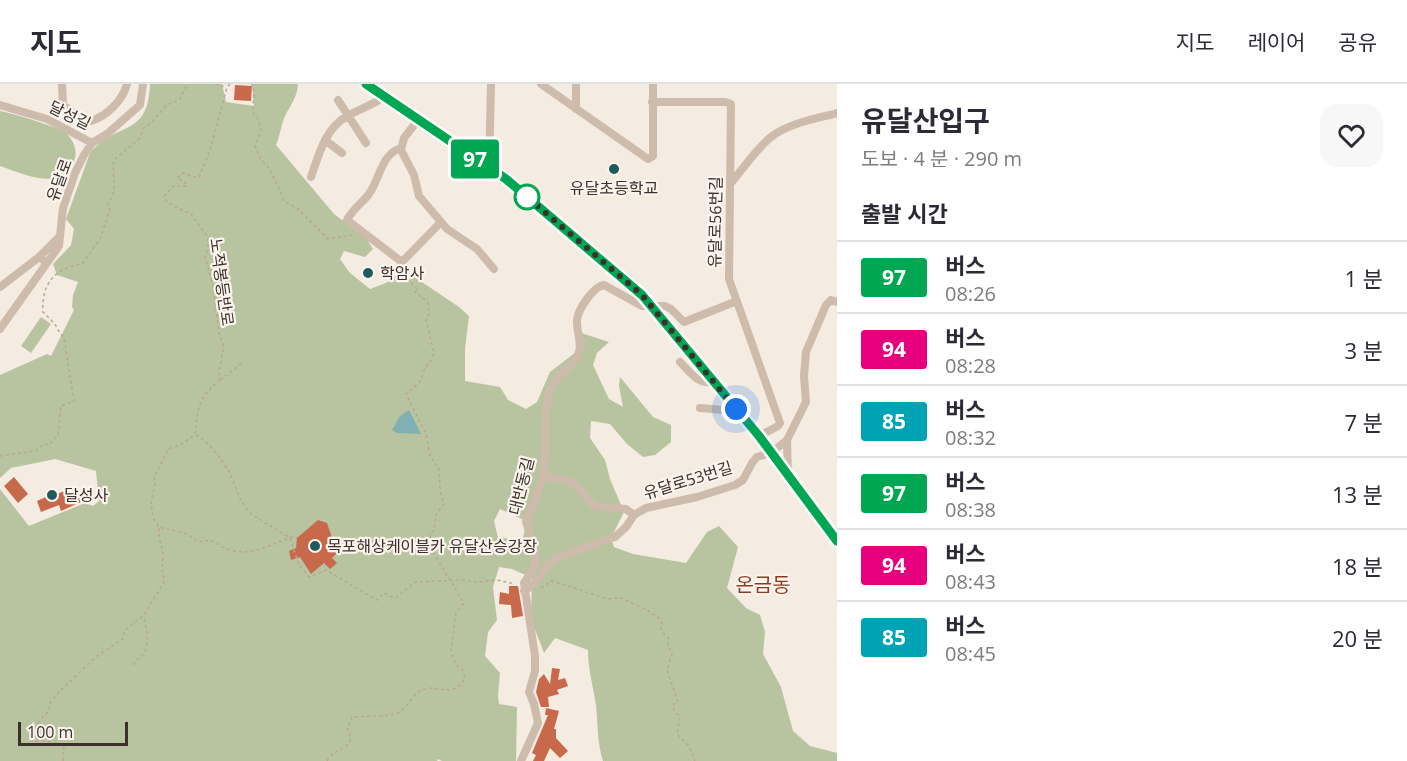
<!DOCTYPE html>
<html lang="ko">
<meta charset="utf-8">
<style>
body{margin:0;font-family:"Open Sans","Noto Sans KR",sans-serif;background:#f7f7f7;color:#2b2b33;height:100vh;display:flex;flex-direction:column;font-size:22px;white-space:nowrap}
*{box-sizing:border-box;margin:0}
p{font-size:20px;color:#7c7c81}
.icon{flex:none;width:33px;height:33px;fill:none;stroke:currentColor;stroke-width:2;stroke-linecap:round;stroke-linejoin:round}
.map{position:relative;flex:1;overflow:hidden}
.sheet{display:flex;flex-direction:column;background:#fff;width:570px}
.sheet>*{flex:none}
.badge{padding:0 12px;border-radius:4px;font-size:21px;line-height:39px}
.scale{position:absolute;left:18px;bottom:15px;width:110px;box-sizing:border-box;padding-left:6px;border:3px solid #3b302b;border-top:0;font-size:16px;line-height:21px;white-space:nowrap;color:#3b302b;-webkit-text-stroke:4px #fbf5ee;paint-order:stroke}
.you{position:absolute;width:30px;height:30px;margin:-15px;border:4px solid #fff;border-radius:50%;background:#1a73e8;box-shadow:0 0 0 9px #1a73e833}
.map>.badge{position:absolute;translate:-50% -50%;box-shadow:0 0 0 3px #fff}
h2{padding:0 24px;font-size:22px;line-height:54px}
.round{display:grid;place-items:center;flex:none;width:63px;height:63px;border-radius:18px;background:#f7f7f7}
.head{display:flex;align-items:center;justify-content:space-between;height:102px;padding:0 24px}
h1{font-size:28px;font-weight:700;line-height:45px}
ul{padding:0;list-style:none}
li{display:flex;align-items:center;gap:18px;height:72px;padding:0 24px;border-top:2px solid #e1e1e2}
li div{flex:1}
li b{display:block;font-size:22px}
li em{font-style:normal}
li .badge{min-width:66px;font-weight:700;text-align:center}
header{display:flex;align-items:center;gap:36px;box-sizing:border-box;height:84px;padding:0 30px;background:#fff;border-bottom:2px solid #e1e1e2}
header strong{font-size:28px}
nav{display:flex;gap:33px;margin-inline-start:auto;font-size:21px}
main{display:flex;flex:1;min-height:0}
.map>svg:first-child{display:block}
</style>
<header>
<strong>지도</strong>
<nav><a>지도</a><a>레이어</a><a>공유</a></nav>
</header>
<main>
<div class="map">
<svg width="837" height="677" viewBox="0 0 837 677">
<rect width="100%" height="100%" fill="#f4ebe1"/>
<path fill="#b8c4a0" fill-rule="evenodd" d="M150 0H222L226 18 254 22 252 0H298C297 14 291 20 285 32 281 41 280 52 276 61L334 130 366 154 373 165 365 173 344 167 340 175 350 189 370 205 386 199 399 190 413 192 459 223 469 232 465 265V297L500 303 508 316 526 325 537 318 550 288 576 268 581 249 609 258 597 269 593 281 609 315 623 323 619 302 620 293 653 333 671 341V358L655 371 643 373 627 360 610 340 591 337 590 354 605 376 610 395 624 428 611 454 614 463 633 470 686 479 707 448 719 442 738 463 727 504 746 524 760 531 765 548 763 570 781 603 793 647 810 662 837 669V677H603C597 658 598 641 596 621 593 602 588 585 588 566L555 554 544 569 531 535 532 494 512 485 499 483 493 503 497 536 488 548 485 572 500 589 498 612 499 620 517 623 516 677H442L438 675 437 677H0V405L29 442 85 419 93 422 99 417 96 387 55 375 11 384 0 394V291L47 270 51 272 74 226 72 223 73 211 78 198 57 191 53 180 71 161 74 145 66 135 90 69C117 36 148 55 150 0ZM500 425 526 437 523 455 498 454 494 437Z
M0 27C12 29 58 43 66 49 73 56 77 64 75 74 65 110 24 90 0 82Z
M41 233 51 240 31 269 21 262Z"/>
<path fill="#7fb0b2" d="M409 326 421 350 397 349 392 346 400 332Z"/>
<path fill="#c8694b" d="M235 1 252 2 251 17 234 16Z
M14 393 28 410 18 419 4 402Z
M74 403 81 418 61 427 59 421 41 428 37 417 50 411V413Z
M318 436 327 439 337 469 332 474 337 479 330 485 324 479 311 490 300 473 291 476 289 467 296 464 297 454Z
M509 502H518L523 532 512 534 511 521 499 520 500 508 509 510Z
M552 584 560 585 558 596 565 594 568 602 557 606 559 610 548 613 549 623H541L536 608 539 595 544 590 550 600Z
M546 624 559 627 554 645H556V654L568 667 560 674 550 664 544 677H533L536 671 532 669 548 631H545Z"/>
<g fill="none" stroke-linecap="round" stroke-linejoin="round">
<path stroke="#b9a596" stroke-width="1.5" stroke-dasharray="3 3" stroke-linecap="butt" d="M215 0 226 3
M230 0 227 3 210 66 200 91 198 94 183 89 177 94 187 100V102H173L164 113 167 118 173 122 191 130 208 153V166L205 172 213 202 219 249 224 263 219 287V296C197 317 198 322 195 351L180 361 168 365 154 393 155 403 151 417 153 434 159 443 187 450 198 458 211 456C242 478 260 465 292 453L297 454
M251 0 254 2 253 28 258 35 261 45 255 62 260 74 269 84 285 118 297 124 328 155 352 151
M220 296 242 279
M196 351 204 356 218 371 230 389 240 415 251 430 290 454 299 481 309 493 326 486 377 516 384 509 394 514 397 513 415 498 464 496 477 498 497 496 515 500
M0 372 36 367 44 360 49 361 58 351 61 322 74 317 64 254 58 246 55 240 43 228C41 200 55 184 82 180L101 153 110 125 108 119C119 107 111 90 114 76L140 54 143 45 152 38 167 21 180 15 187 0
M541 504 552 497 608 515 621 514 647 526 659 534 662 540 661 546 669 555 668 560 672 570 667 586 678 618 674 620 673 625 680 633 677 650 689 662 695 677
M133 581C136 576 140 574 143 570 152 558 145 544 144 532
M63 677 64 661 46 657H33C35 643 38 636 49 627L50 619 59 608 97 572 122 556 125 546 144 531 165 496C160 485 163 482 163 471 162 461 158 454 159 444
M327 677C332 666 346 667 351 655L347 644 352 633C363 632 390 633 398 629 408 623 414 607 425 605 439 601 456 615 465 593L462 585 456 581 451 567 456 529 464 519 431 465 430 450 434 446 436 430 444 420 440 406 439 385 430 372 426 350 406 310 420 298 425 284 430 278 434 269 426 236 429 230 428 218 415 208 418 206 405 192 391 187 389 180"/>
<path stroke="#cdbbac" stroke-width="8" d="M62 0 63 21 79 33 91 37C107 32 123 16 127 0
M366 0 506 95 642 211 759 352 837 457
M541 0 648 75 653 72V0
M338 16 366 59
M652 18H725L731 20 729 195 780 339 778 342 759 352
M0 21 47 35 92 59
M576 25V0
M418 36 404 54 401 66 414 91 419 112 447 145 477 165 494 185
M325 56 342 69
M401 64C381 70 380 95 369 110 362 119 352 126 347 136L402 178 441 138
M489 85 491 0
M311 93C319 70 325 45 347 32 360 25 373 21 385 12
M731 99C742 86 758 63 771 53 789 39 815 35 837 29
M39 173 60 152
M0 203 39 173 47 179
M0 245 59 162 63 124 75 89 84 71 92 59 107 50 140 21 143 0
M680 278C691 289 698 301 714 298
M700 324 724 326 737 325
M787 356 788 391
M543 392 566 396 575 400 594 422 626 425 634 431
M524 507C538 500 543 484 556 474L615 453 626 443 634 431 646 424 697 413 735 401 743 396 752 379 757 373 771 369 787 356 806 318 804 292 806 268 826 221 831 216 837 218
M521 677 538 639 534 620 529 608 535 587V572L524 499C527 494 532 488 534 482 538 467 531 452 526 438 531 423 540 407 543 391 549 362 541 331 551 303 557 288 574 284 579 268 582 257 576 246 577 236 578 225 594 202 604 201L642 222H665L671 225 684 238 737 217"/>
</g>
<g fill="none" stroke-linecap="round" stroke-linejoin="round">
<defs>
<path id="line" d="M366 0 506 95 642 211 759 352 837 457"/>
</defs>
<use href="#line" stroke="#fff" stroke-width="14"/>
<use href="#line" stroke="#00a651" stroke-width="9"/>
<path stroke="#3b302b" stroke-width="6" stroke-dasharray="0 10.8" d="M527 113 520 107 642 211 736 325"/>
</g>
<g fill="#1f5a5e" stroke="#fbf5ee" stroke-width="2">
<circle cx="614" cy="85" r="6"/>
<circle cx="368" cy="189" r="6"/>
<circle cx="52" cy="411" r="6"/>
<circle cx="315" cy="462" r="6"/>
</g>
<circle fill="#fff" stroke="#00a651" stroke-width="3" cx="527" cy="113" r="12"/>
<g text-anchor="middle" stroke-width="4.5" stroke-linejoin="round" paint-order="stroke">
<g font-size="16" fill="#3b302b" stroke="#fbf5ee">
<text transform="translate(70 31) rotate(26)" y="6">달성길</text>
<text transform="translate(59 96) rotate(-70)" y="6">유달로</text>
<text transform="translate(715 138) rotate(-89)" y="6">유달로56번길</text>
<text transform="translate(222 198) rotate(82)" y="6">노적봉등반로</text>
<text transform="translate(688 396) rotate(-17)" y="6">유달로53번길</text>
<text transform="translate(521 402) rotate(-76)" y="6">대반동길</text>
</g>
<g font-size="16" fill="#3b302b" stroke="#fbf5ee" text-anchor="start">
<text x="614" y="110" text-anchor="middle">유달초등학교</text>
<text x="380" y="195">학암사</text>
<text x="64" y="417">달성사</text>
<text x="327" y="468">목포해상케이블카 유달산승강장</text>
</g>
<g font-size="20" fill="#8c3b22" stroke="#fbf5ee">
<text x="763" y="508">온금동</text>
</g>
</g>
</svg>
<div class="scale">100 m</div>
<div class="you" style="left:736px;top:325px"></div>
<b class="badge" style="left:475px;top:75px;background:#00a651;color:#fff">97</b>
</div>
<section class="sheet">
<div class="head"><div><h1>유달산입구</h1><p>도보 · 4 분 · 290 m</p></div><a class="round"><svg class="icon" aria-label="heart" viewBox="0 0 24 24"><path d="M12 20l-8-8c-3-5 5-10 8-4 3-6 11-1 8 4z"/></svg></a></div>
<h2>출발 시간</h2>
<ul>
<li><span class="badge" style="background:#00a651;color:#fff">97</span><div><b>버스</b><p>08:26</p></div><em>1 분</em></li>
<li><span class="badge" style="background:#e6007e;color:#fff">94</span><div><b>버스</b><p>08:28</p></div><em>3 분</em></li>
<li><span class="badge" style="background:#00a3b4;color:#fff">85</span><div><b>버스</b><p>08:32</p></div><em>7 분</em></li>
<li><span class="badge" style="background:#00a651;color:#fff">97</span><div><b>버스</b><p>08:38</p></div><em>13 분</em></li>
<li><span class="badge" style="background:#e6007e;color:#fff">94</span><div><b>버스</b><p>08:43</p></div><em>18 분</em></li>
<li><span class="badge" style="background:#00a3b4;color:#fff">85</span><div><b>버스</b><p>08:45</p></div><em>20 분</em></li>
</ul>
</section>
</main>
